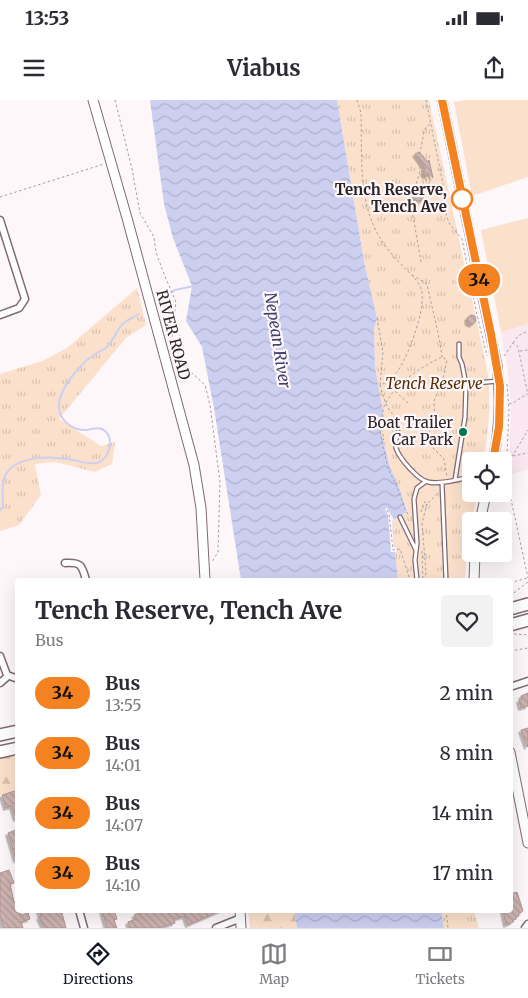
<!DOCTYPE html>
<style>
body{margin:0;font-family:Merriweather,serif;background:#f2f2f3;color:#2b2b33;height:100vh;display:flex;flex-direction:column;font-size:19px;white-space:nowrap}
*{box-sizing:border-box;margin:0}
p{font-size:16px;color:#7c7c81}
.icon{flex:none;width:28px;height:28px;fill:none;stroke:currentColor;stroke-width:2;stroke-linecap:round;stroke-linejoin:round}
.map{position:relative;flex:1;overflow:hidden}
.sheet{position:absolute;left:15px;top:478px;width:498px;height:335px;display:flex;flex-direction:column;background:#fff;border-radius:5px;box-shadow:0 5px 20px #0002}
.sheet>*{flex:none}
.badge{padding:0 10px;border-radius:16px;font-size:18px;line-height:32px}
.tools{position:absolute;left:462px;top:352px;display:grid;gap:10px}
.tools a{display:grid;place-items:center;width:50px;height:50px;border-radius:5px;background:#fff;box-shadow:0 5px 20px #0002;font-size:25px}
.map>.badge{position:absolute;translate:-50% -50%;box-shadow:0 0 0 2px #fff}
.round{display:grid;place-items:center;flex:none;width:52px;height:52px;border-radius:5px;background:#f2f2f3}
.overview{display:flex;align-items:center;justify-content:space-between;height:85px;padding:0 20px}
h1{font-size:24px;font-weight:700;line-height:38px}
ul{padding:0;list-style:none}
li{display:flex;align-items:center;gap:15px;height:60px;padding:0 20px}
li div{flex:1}
li b{display:block;font-size:19px}
li em{font-style:normal}
li .badge{min-width:55px;font-weight:700;text-align:center}
.status{display:flex;justify-content:space-between;align-items:center;height:35px;padding:0 25px;background:#fff;direction:ltr}
.status svg{height:14px;fill:currentColor}
header{display:flex;justify-content:space-between;align-items:center;height:65px;padding:0 20px;background:#fff;font-size:22px;font-weight:700}
.tab-bar{display:flex;justify-content:space-around;align-items:center;height:70px;border-top:1px solid #e1e1e2;background:#fff;font-size:14px;color:#7c7c81}
.tab-bar a{display:grid;justify-items:center;gap:2px}
.tab-bar .active{color:#111827}
.map>svg:first-child{display:block}
</style>
<div class="status"><b>13:53</b><svg viewBox="0 0 49 12"><path d="M0 12V9h3v3zM5 12V6h3v6zM10 12V3h3v9zM15 12V0h3v12zM26 1h20v11H26zM47 4h2v5h-2z"/></svg></div>
<header><svg class="icon" aria-label="menu" viewBox="0 0 24 24"><path d="M4 6h16M4 12h16M4 18h16"/></svg>Viabus<svg class="icon" aria-label="share" viewBox="0 0 24 24"><path d="M12 15V3M7 8l5-5 5 5M5 13v7h14v-7"/></svg></header>
<div class="map">
<svg width="528" height="828" viewBox="0 0 528 828">
<defs>
<pattern id="forest-firs" width="22" height="20" patternUnits="userSpaceOnUse" patternTransform="scale(1.25)"><rect width="22" height="20" fill="#fbe1cc"/><path d="M5 1l3.5 6h-7zM16 11l3.5 6h-7z" fill="#d7c1af"/></pattern>
<pattern id="park-tufts" width="24" height="20" patternUnits="userSpaceOnUse" patternTransform="scale(1.25)"><rect width="24" height="20" fill="#fbe1cc"/><path d="M3 7l-1-3M5 7V3M7 7l1-3M15 17l-1-3M17 17v-4M19 17l1-3" fill="none" stroke="#d7c1af"/></pattern>
<pattern id="water-waves" width="16" height="10" patternUnits="userSpaceOnUse" patternTransform="scale(1.25)"><rect width="16" height="10" fill="#cdcff1"/><path d="M0 5q4-4 8 0t8 0" fill="none" stroke="#b0b1cf"/></pattern>
<pattern id="building-back-hatch" width="6" height="6" patternUnits="userSpaceOnUse" patternTransform="scale(1.25)"><rect width="6" height="6" fill="#ceb4b1"/><path d="M-1 5l2 2M0 0l6 6M5-1l2 2" fill="none" stroke="#b19a98"/></pattern>
<filter id="shadow"><feDropShadow dx="-2.5" dy="2.5" stdDeviation="0" flood-color="#0004"/></filter>
</defs>
<rect width="100%" height="100%" fill="#fdf7f9"/>
<path fill="#fbe7ef" d="M528 224V369L509 375 511 306 508 272 501 232Z"/>
<path fill="#fbe1cc" d="M465 0H528V77L472 96 454 2Z
M528 118V224L501 232 481 130Z
M248 810H255L253 819 258 828H250Z"/>
<path fill="url(#forest-firs)" d="M17 655V690L0 695V659Z
M255 810H294L297 828H258L253 819Z"/>
<path fill="url(#park-tufts)" d="M337 0H429L488 274C491 306 489 330 483 361H471V394H477L467 446 465 480H398L392 421 407 412 398 384 390 367 380 328 384 317 375 267 374 228 377 218 364 161Z
M137 188 146 225 126 238 59 319 101 346 115 342 112 364 95 372 55 362 35 364 41 395 19 425 0 431V274L42 261 67 248Z
M441 810H474L479 828H444Z"/>
<path fill="url(#water-waves)" d="M150 0H337L364 161 377 218 374 228 375 267 384 317 380 328 390 367 398 384 407 412 392 421 398 480H241L214 308 202 247 186 221 192 186 173 138 164 104Z
M294 810H441L444 828H297Z"/>
<path fill="#fdf7f9" d="M387 408 394 420 392 421 394 447 396 448 397 452H391L388 415 385 409Z"/>
<g fill="none" stroke-linecap="round" stroke-linejoin="round">
<path stroke="#cdcff1" stroke-width="2" d="M164 197 175 190 194 186
M0 410 3 406C3 397 1 385 5 376 14 356 49 356 67 359 77 360 87 365 97 363 110 359 116 336 102 329 97 327 92 329 87 330 74 331 61 322 59 309 57 290 80 264 95 254 99 251 105 250 108 246 114 239 118 227 125 222 129 219 135 217 139 214"/>
</g>
<path fill="url(#building-back-hatch)" stroke="#b09693" filter="url(#shadow)" d="M419 52 428 62 429 60 433 78 429 73 428 76H425L423 73 425 68 415 54Z
M421 90 425 94 423 100 417 101 414 97 416 92Z
M471 215 475 216 476 221 472 225 468 223 467 218Z
M528 593V606L521 608 519 600 522 599 521 596Z
M528 628V646L527 647 521 630Z
M18 690V718L16 719 12 706 6 708 2 695Z
M18 729V760H16L8 733Z
M9 770 14 783 10 784 14 802 18 801V810H19L21 815 28 813 30 819 21 822 23 828H4L0 816V773Z
M517 792 523 811 518 814 519 816 516 817V819L513 820V822L506 825 503 810H510V794Z
M39 810H59L60 814 62 813 66 828H44L39 817H41Z
M102 810H114L117 819 114 820 117 828H107Z
M149 810H222L188 825 185 816 174 819 175 823 158 828H130L128 822 136 819 134 815Z"/>
<g fill="none" stroke-linecap="round" stroke-linejoin="round">
<defs>
<path id="lane" d="M466 284 498 281
M398 332C396 338 395 342 396 348 399 358 418 380 428 382 442 385 458 379 471 377
M455 380 465 317 466 284 462 264 459 257V244
M442 383 446 480
M400 417 416 450
M417 480 415 460 417 443 414 399 417 388 425 382"/>
<path id="street" d="M0 120 25 199 19 208 0 215
M65 463C81 462 82 465 86 480
M0 556 7 575 18 579
M0 583 8 576
M510 587 528 581
M79 810 84 828
M216 828 241 818
M525 828 528 824"/>
<path id="secondary" d="M93 0 127 118 194 365 201 408 205 480
M442 0 497 265C501 298 500 328 493 361
M480 421 486 394
M474 480 475 454
M510 652 528 743
M240 810 241 828"/>
<path id="highway" d="M510 509 528 504
M510 525 528 520
M0 635 18 631
M0 652 18 648"/>
</defs>
<use href="#lane" stroke="#806a73" stroke-width="5.5"/>
<use href="#street" stroke="#806a73" stroke-width="9"/>
<use href="#secondary" stroke="#806a73" stroke-width="11"/>
<use href="#highway" stroke="#806a73" stroke-width="14"/>
<path stroke="#a59ea1" stroke-width="1" stroke-dasharray="2.5 2.5" stroke-linecap="butt" d="M115 0 132 69 140 113 154 137 156 152 164 174 176 202 171 248
M357 0 361 13C362 46 359 88 371 119 377 136 387 150 400 163 407 171 415 177 420 186 429 202 409 254 399 269 396 274 390 278 385 282L408 303
M426 0 445 94 446 114 449 123 462 139 477 215 487 256
M421 70C425 79 432 93 444 94
M0 97 104 64
M421 162 411 104 420 70 419 58 424 32 426 27 430 24
M412 175 427 184C432 209 439 232 442 257
M377 218 383 252 380 285
M175 226 182 240 183 255 187 267 192 273 205 285 210 305 220 382 218 452 212 462
M513 243 518 236 528 231
M520 251 528 250
M504 256 513 243 518 247 528 295
M385 283 380 285C384 298 386 310 398 319
M507 284 509 310 506 376 528 478
M509 304 513 303 527 294
M379 327 388 369 396 384 405 409 409 416
M381 327C382 320 382 311 385 304 396 283 421 267 442 257L447 260 444 275 434 301 435 331 431 343 433 348 444 359 447 377
M382 340 384 339 381 327 389 329
M513 356 528 353
M501 357 513 355 528 330
M387 410 389 414 393 450 400 449 410 480
M421 412 424 402 428 403 438 393
M422 451 423 480
M424 480 426 473 422 423 427 404
M510 483 527 478
M510 496 528 482
M514 534 528 535
M510 551 528 548
M446 810 448 828"/>
<use href="#lane" stroke="#fff" stroke-width="3"/>
<use href="#street" stroke="#fff" stroke-width="6"/>
<use href="#secondary" stroke="#fff" stroke-width="9"/>
<use href="#highway" stroke="#fff" stroke-width="11"/>
</g>
<g fill="none" stroke-linecap="round" stroke-linejoin="round">
<defs>
<path id="line" d="M442 0 491 234 500 286 499 327 493 361"/>
</defs>
<use href="#line" stroke="#fff" stroke-width="11"/>
<use href="#line" stroke="#f58220" stroke-width="8"/>
</g>
<circle fill="#fff" stroke="#f58220" stroke-width="2.5" cx="462" cy="99" r="10"/>
<circle fill="#007652" stroke="#fdf7f9" stroke-width="2" cx="463" cy="332" r="5"/>
<g text-anchor="middle" stroke-width="4.5" stroke-linejoin="round" paint-order="stroke">
<g font-size="15" font-weight="bold" fill="#2c2327" stroke="#fdf7f9" text-anchor="end">
<text x="447" y="95">Tench Reserve,<tspan x="447" dy="17">Tench Ave</tspan></text>
</g>
<g font-size="15" fill="#2c2327" stroke="#fdf7f9">
<text transform="translate(173 235) rotate(75)" y="5">RIVER ROAD</text>
</g>
<g font-size="15" font-style="italic" fill="#532b01" stroke="#fdf7f9">
<text x="434" y="289">Tench Reserve</text>
</g>
<g font-size="15" fill="#2c2327" stroke="#fdf7f9" text-anchor="end">
<text x="453" y="328">Boat Trailer<tspan x="453" dy="17">Car Park</tspan></text>
</g>
<g font-size="16" font-style="italic" fill="#40406e" stroke="#fdf7f9">
<text transform="translate(278 240) rotate(81)" y="6">Nepean River</text>
</g>
</g>
</svg>
<div class="tools">
<a><svg class="icon" aria-label="locate" viewBox="0 0 24 24"><circle cx="12" cy="12" r="6"/><path d="M12 2v4M12 18v4M2 12h4M18 12h4"/></svg></a>
<a><svg class="icon" aria-label="layers" viewBox="0 0 24 24"><path d="M12 4l9 5-9 5-9-5zM3 14l9 5 9-5"/></svg></a>
</div>
<b class="badge" style="left:479px;top:180px;background:#f58220;color:#111">34</b>
<section class="sheet">
<div class="overview"><div><h1>Tench Reserve, Tench Ave</h1><p>Bus</p></div><a class="round"><svg class="icon" aria-label="heart" viewBox="0 0 24 24"><path d="M12 20l-8-8c-3-5 5-10 8-4 3-6 11-1 8 4z"/></svg></a></div>
<ul>
<li><span class="badge" style="background:#f58220;color:#111">34</span><div><b>Bus</b><p>13:55</p></div><em>2 min</em></li>
<li><span class="badge" style="background:#f58220;color:#111">34</span><div><b>Bus</b><p>14:01</p></div><em>8 min</em></li>
<li><span class="badge" style="background:#f58220;color:#111">34</span><div><b>Bus</b><p>14:07</p></div><em>14 min</em></li>
<li><span class="badge" style="background:#f58220;color:#111">34</span><div><b>Bus</b><p>14:10</p></div><em>17 min</em></li>
</ul>
</section>
</div>
<nav class="tab-bar">
<a class="active"><svg class="icon" aria-label="directions" viewBox="0 0 24 24"><path d="M12 3l9 9-9 9-9-9zM9 14v-3h6M13 9l2 2-2 2"/></svg>Directions</a>
<a><svg class="icon" aria-label="map" viewBox="0 0 24 24"><path d="M3 6l6-2 6 2 6-2v14l-6 2-6-2-6 2zM9 4v14M15 6v14"/></svg>Map</a>
<a><svg class="icon" aria-label="tickets" viewBox="0 0 24 24"><path d="M3 7h18v10H3zM15 7v10"/></svg>Tickets</a>
</nav>
